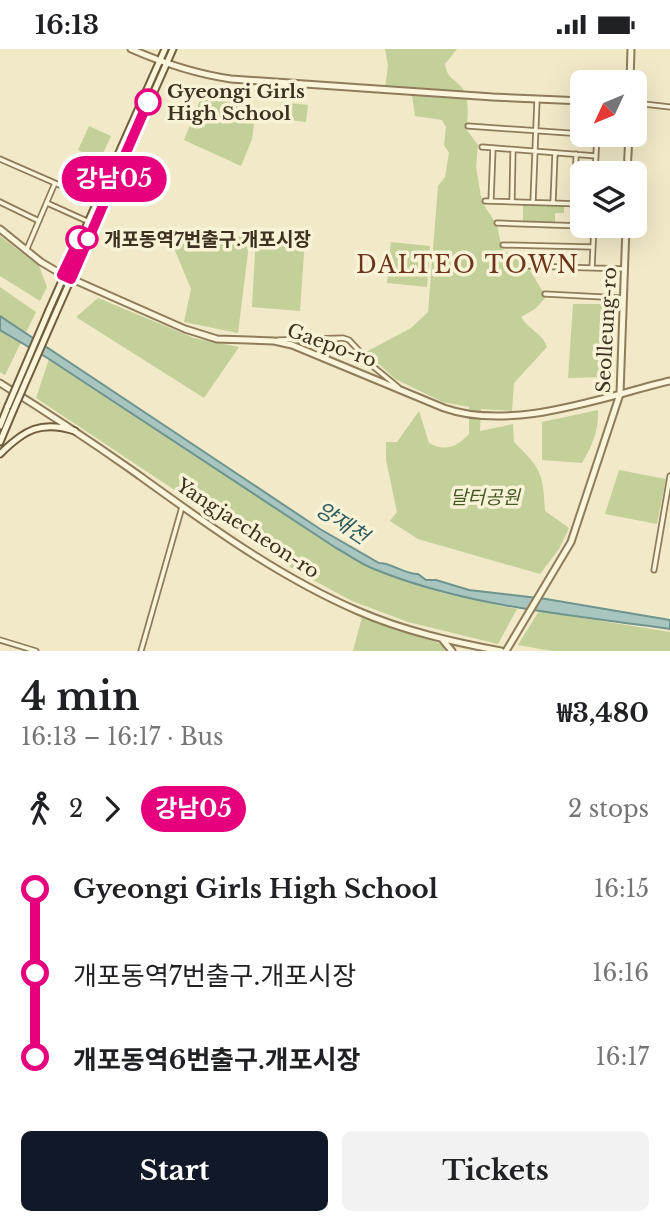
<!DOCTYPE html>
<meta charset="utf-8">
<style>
body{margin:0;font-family:"Libre Baskerville","Noto Sans KR",serif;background:#f2f2f2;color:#202124;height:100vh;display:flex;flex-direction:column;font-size:26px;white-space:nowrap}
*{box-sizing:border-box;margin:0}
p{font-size:23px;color:#757577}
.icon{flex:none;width:38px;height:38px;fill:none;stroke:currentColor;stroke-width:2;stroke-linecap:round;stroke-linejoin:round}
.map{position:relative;height:602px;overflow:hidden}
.panel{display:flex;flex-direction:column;background:#fff;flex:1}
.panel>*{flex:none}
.badge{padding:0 14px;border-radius:23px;font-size:24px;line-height:46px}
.needle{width:46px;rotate:226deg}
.buttons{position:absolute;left:570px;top:21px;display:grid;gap:14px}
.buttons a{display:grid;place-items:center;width:77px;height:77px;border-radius:10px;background:#fff;box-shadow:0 7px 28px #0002;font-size:35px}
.map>.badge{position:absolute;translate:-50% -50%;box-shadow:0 0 0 4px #fff}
.legs{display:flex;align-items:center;gap:10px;height:77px;padding:0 21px;font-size:23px}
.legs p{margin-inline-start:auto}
.summary{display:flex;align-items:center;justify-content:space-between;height:119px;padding:0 21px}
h1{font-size:38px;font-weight:800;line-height:52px}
.button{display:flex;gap:14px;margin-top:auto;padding:14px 21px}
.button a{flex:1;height:80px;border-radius:10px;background:#111827;color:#fff;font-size:28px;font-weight:800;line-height:80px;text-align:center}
.button a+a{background:#f2f2f2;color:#202124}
ul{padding:0 21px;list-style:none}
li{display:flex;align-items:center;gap:24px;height:84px;font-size:26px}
li i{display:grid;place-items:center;width:10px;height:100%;margin:0 9px;background:currentColor}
li i::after{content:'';width:18px;height:18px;margin:-9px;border:5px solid;border-radius:50%;background:#fff}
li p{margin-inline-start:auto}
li:first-child i{background:linear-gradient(#0000 50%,currentColor 0)}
li:last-child i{background:linear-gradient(currentColor 50%,#0000 0)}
.status{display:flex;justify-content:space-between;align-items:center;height:49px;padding:0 35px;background:#fff;direction:ltr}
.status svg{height:19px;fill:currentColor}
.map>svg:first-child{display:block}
</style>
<div class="status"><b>16:13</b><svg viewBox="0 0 49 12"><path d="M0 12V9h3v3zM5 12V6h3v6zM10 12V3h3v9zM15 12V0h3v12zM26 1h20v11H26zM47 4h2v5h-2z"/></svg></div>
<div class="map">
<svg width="670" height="602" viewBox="0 0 670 602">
<rect width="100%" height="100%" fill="#f1e9c7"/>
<path fill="#c4d099" d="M385 0H457L445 15C447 32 460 31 465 44 469 53 468 70 466 80L478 96 476 118 482 153 497 176 502 200 528 218 546 248 535 260 521 268C529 281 543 285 547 298L514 334 512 362 481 360 480 382 513 375 514 393C541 420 543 423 545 462L569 479 559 500 540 525 418 490 390 472 397 463 386 411V393H397L419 362 429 394C445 403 457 398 469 385V358L443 353 395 330 366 303 411 279 428 263 438 137 445 128 449 104 444 96 446 78 442 71 415 67 412 47 402 42 385 38 388 17Z
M209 39 256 60 252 90 241 117 184 91 203 44Z
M281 53 308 56 306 73 279 70Z
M89 77 111 87 100 111 78 101Z
M523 155 564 156V164H555V174L523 172Z
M256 186 305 190 300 262 252 258Z
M0 187 39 217 47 238 40 252 0 227Z
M169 187H250L238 284 184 273 191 240Z
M391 193 430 197 427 238 387 234Z
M0 238 36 263 5 326 0 323Z
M98 249 194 289 239 298 204 349 76 268Z
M573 255H612L607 328 568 329Z
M49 310 336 499 373 520 442 544 517 560 498 595 408 573 352 552 298 523 36 349Z
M598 361C599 381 592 397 582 414L542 411V373Z
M619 421 666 430 657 475 605 465Z
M539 562 670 583V602H551L518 596Z
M362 568 441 595 450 602H353Z"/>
<path fill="#a8c5bf" stroke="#6e948f" stroke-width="2" d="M0 267 320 480 379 514C392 514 404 525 418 525L426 531H436L469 541 546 550 670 571V580C572 566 467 558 374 520 361 515 349 506 336 499L49 310 0 281Z"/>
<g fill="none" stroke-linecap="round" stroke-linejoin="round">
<defs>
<path id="minor" d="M635 54 670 58
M468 77 583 85
M598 86 629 88
M482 98 596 107
M0 110 96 152
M595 124 597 86
M485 152 583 155
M491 152 493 99
M0 153 39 172
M512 153 513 101
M533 153 537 51
M47 154 87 172
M553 154 555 104
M575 155 576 105
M497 174 583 177
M503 196 593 198
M26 202 55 134
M529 217 625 220
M592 219 594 177
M545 245 622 249
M278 291 343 289 349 291 375 319 398 338
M326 309 330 293 337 290
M654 521 670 427
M0 591 36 602
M141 602 182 458"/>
<path id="tertiary" d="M131 0C163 14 196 25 231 30L493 48 583 52
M630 33 631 0
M627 124 629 86
M0 180 41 213 63 226 185 280 217 290 274 292 292 296 444 359C512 383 602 348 670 332
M0 334C45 362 89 391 133 422 205 474 277 527 358 562 404 582 453 593 501 602
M442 590 452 602
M506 602 571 493 620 345 626 177"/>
<path id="secondary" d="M49 261 165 0
M55 266 173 0
M0 377 8 357
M0 393 13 362
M0 405C24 381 41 371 75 382"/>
</defs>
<use href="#minor" stroke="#8e7c5b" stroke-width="7"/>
<use href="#tertiary" stroke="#8e7c5b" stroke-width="9"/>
<use href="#secondary" stroke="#705d3e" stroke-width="9"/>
<use href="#minor" stroke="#fbf5db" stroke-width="3.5"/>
<use href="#tertiary" stroke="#fbf5db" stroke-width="5"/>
<use href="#secondary" stroke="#fbf5db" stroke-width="5"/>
<defs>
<path id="secondary-bridge" d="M8 357 49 261
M13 362 55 266"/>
</defs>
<use href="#secondary-bridge" stroke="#705d3e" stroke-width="9" stroke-linecap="butt"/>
<use href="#secondary-bridge" stroke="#fbf5db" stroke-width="5"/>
</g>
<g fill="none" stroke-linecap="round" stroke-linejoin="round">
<defs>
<path id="line-1" d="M79 190 62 226 71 230 148 53"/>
</defs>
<use href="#line-1" stroke="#fff" stroke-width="16"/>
<use href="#line-1" stroke="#e6007e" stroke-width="10"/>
</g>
<g fill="#fff" stroke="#e6007e" stroke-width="3.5">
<circle cx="148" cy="53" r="12"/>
<circle cx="79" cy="190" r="12"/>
<circle cx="88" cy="190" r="9"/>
</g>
<g text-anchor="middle" stroke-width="7" stroke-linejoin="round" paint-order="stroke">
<g font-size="19" font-weight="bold" fill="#3e311f" stroke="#f8f2d7" text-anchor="start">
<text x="167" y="49">Gyeongi Girls<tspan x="167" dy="22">High School</tspan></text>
<text x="104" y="197">개포동역7번출구.개포시장</text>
</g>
<g font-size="19" fill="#3e311f" stroke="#f8f2d7">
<text transform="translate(606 281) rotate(-87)" y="7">Seolleung-ro</text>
<text transform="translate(332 296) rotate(20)" y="7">Gaepo-ro</text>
<text transform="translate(248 479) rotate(33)" y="7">Yangjaecheon-ro</text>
</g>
<g font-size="19" font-style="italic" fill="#475b25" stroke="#f8f2d7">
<text x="485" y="455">달터공원</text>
</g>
<g font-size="21" font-style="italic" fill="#2e5c5e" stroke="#f8f2d7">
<text transform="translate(342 474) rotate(33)" y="7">양재천</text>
</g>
<g font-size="23" letter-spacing="2" fill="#6d361c" stroke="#f8f2d7">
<text x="468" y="224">DALTEO TOWN</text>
</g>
</g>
</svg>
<div class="buttons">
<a><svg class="needle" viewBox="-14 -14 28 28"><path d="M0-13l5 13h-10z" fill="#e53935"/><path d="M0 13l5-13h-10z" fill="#757577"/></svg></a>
<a><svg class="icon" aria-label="layers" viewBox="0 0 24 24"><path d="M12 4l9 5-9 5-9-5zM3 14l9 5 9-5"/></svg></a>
</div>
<b class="badge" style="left:114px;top:130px;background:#e6007e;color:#fff">강남05</b>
</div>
<section class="panel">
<div class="summary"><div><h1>4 min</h1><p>16:13 – 16:17 · Bus</p></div><b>₩3,480</b></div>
<div class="legs"><svg class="icon" aria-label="walk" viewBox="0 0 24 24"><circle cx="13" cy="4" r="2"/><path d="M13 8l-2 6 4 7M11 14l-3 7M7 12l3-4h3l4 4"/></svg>2<svg class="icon" aria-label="forward" viewBox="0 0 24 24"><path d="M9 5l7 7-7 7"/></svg><b class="badge" style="background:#e6007e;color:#fff">강남05</b><p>2 stops</p></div>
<ul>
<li><i style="color:#e6007e"></i><b>Gyeongi Girls High School</b><p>16:15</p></li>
<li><i style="color:#e6007e"></i><span>개포동역7번출구.개포시장</span><p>16:16</p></li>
<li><i style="color:#e6007e"></i><b>개포동역6번출구.개포시장</b><p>16:17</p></li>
</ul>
<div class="button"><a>Start</a><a>Tickets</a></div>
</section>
